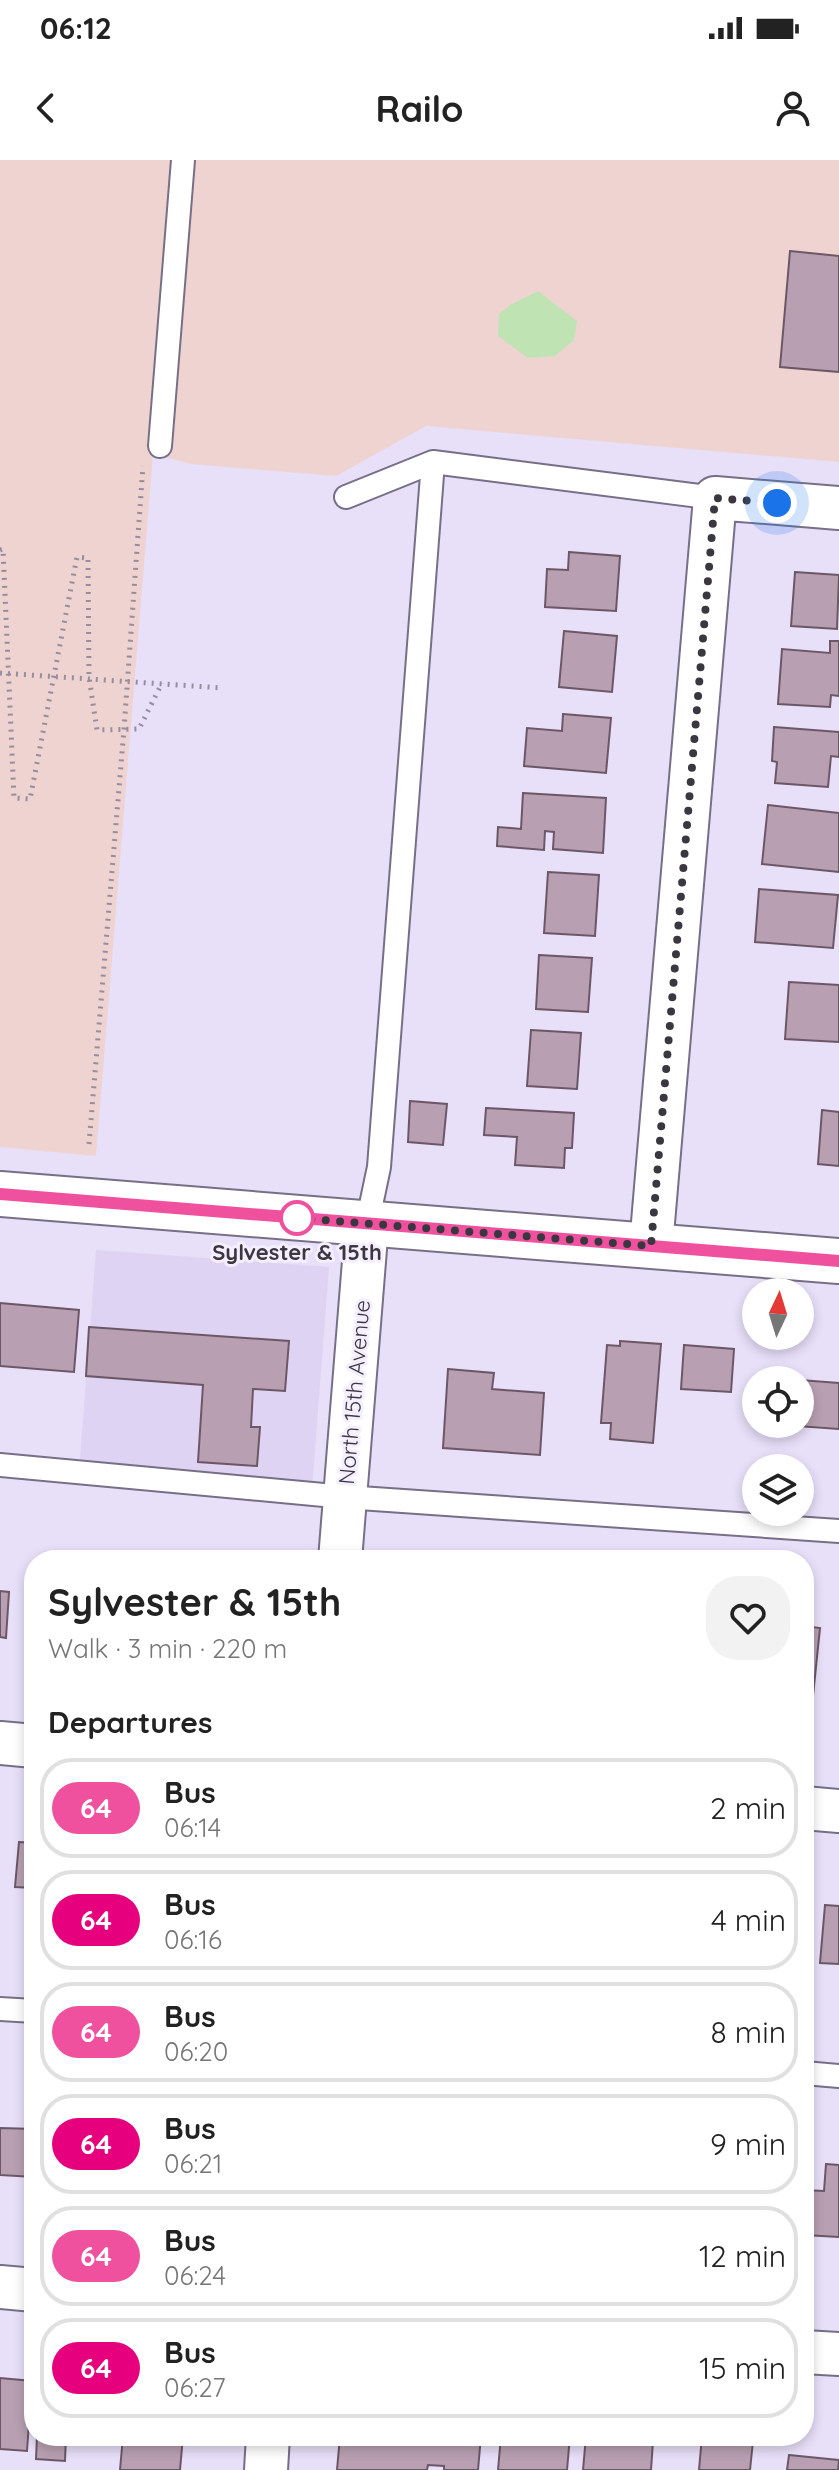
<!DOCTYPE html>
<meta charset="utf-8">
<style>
body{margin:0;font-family:Quicksand,sans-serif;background:#f2f2f2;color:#222;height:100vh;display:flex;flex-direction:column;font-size:30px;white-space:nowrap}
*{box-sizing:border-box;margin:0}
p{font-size:26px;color:#767676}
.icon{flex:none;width:44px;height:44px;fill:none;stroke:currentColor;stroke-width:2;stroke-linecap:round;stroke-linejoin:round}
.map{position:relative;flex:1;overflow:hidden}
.drawer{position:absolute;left:24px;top:1390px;width:790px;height:896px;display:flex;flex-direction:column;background:#fff;border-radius:32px;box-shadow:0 4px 12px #0003}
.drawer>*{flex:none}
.badge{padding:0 16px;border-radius:26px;font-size:28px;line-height:52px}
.needle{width:52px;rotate:4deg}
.tools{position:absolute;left:742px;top:1118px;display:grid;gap:16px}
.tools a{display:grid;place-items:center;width:72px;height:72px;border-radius:50%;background:#fff;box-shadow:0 4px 12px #0003;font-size:40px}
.you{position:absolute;width:40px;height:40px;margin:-20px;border:6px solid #fff;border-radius:50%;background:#1a73e8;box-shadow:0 0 0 12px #1a73e833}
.map>.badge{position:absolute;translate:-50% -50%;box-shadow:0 0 0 4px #fff}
h2{padding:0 24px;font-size:30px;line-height:72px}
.round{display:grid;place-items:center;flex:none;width:84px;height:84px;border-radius:32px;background:#f2f2f2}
.headline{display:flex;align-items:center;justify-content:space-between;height:136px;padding:0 24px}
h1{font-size:38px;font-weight:700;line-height:60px}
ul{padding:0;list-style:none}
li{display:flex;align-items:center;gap:24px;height:100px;margin:0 16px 12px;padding:0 8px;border:4px solid #e0e0e0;border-radius:32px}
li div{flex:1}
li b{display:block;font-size:30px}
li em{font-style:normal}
li .badge{min-width:88px;font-weight:700;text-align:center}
.status{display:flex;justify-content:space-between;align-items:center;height:56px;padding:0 40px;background:#fff;direction:ltr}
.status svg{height:22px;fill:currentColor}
header{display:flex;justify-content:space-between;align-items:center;height:104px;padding:0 24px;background:#fff;font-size:36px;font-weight:700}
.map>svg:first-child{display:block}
</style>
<div class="status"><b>06:12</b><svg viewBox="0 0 49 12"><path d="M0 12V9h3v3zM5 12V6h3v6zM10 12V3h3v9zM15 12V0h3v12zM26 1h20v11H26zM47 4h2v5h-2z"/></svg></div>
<header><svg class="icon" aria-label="back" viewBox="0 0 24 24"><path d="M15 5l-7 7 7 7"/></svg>Railo<svg class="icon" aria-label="person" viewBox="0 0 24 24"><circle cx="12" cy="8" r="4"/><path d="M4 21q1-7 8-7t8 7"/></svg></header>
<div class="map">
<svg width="839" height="2310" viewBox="0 0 839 2310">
<rect width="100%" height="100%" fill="#e8dff9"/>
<path fill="#dfd3f3" d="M96 1090 329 1107 312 1330 79 1312Z"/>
<path fill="#eed3d1" d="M0 0H839V302L426 266 336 316 191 304 153 294 96 996 0 987Z"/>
<path fill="#c0e3b4" d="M538 131 577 161 574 180 555 196 528 198 498 176 499 154 510 145Z"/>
<path fill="#b8a0b2" stroke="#6c5767" stroke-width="2" d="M790 91 839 96V212L780 207Z
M569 392 620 396 616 451 545 447 547 409 568 410Z
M795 412 839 415 837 469 791 466Z
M564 471 617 476 612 532 559 527Z
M830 481H839V536L831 535 830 547 778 544 782 489 830 493Z
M563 554 611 558 606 613 524 606 527 568 562 571Z
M774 567 839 572V597L831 596 828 627 775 623 777 602 772 601Z
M523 633 606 638 603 693 553 689 554 672 545 671 544 690 497 686 498 667 521 669Z
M768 645 839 653V712L762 704Z
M548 712 599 715 595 776 544 773Z
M759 729 838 735 833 788 755 782Z
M539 795 592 798 588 852 536 849Z
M789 822 839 825V882L785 879Z
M531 870 581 873 577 929 527 926Z
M410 941 447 944 443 985 408 982Z
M486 948 574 953 572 988H565L564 1008 515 1005 517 977 484 975Z
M822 950 839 952V1006L818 1004Z
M0 1143 79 1150 74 1212 0 1206Z
M89 1167 289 1181 285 1231 253 1229 251 1267H260L257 1306 198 1302 203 1225 86 1216Z
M620 1181 661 1184 653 1283 610 1279 611 1263H601L607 1185 620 1186Z
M684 1185 734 1189 731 1232 681 1229Z
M448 1209 494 1213 492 1229 544 1233 540 1295 443 1288Z
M800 1220 839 1223V1269L783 1265 800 1264Z
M0 1431 9 1432 6 1478 0 1477Z
M804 1466 820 1468 811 1555H804Z
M19 1682 34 1683V1728L15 1727Z
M825 1745 839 1746V1804L820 1803Z
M0 1968 34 1969V2017L0 2015Z
M826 2004 839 2005V2077L804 2075V2030L824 2031Z
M0 2218 32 2221 27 2291 0 2289Z
M37 2276H66L65 2301 36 2299Z
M123 2276H183L180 2310H120Z
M340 2276H481L478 2310H444V2306L428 2305 427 2310H337Z
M501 2276H570L567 2310H498Z
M586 2276 653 2281 651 2310H583Z
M702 2276 753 2281 750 2310H699Z
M789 2295 839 2300 838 2310H787Z"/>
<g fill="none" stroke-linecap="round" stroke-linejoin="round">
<defs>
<path id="lane" d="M160 286 183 0
M346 337 433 302
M367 1064 379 1007 433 302 715 338
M0 1305 345 1337 839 1371
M0 1849 34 1851
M804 1913 839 1916"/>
<path id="street" d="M651 1086 715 338 839 348
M340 1400 367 1064
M0 1583 34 1586
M804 1648 839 1651
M0 2127 34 2130
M804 2192 839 2194
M266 2310 268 2276"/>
<path id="secondary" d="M0 1034 839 1101"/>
</defs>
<use href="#lane" stroke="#776f86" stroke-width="26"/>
<use href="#street" stroke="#776f86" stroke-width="46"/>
<use href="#secondary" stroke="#776f86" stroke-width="48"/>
<path stroke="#958ea1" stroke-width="5" stroke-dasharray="2 6" stroke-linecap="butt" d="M0 390 3 389 14 638 30 639 77 397 88 398 89 517 97 570 139 569 162 523
M0 513 223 528
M89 984 124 569 143 306"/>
<use href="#lane" stroke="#fff" stroke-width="22"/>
<use href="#street" stroke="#fff" stroke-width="42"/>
<use href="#secondary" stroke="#fff" stroke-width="44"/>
</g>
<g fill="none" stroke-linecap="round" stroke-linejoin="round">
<defs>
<path id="line" d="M0 1034 839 1101"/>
</defs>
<use href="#line" stroke="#fff" stroke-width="18"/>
<use href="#line" stroke="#ef519e" stroke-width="12"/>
<path stroke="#3b3741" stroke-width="8" stroke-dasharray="0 14.4" d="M297 1058 651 1086 715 338 777 343"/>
</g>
<circle fill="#fff" stroke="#ef519e" stroke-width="4" cx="297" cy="1058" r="16"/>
<g text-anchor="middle" stroke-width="6" stroke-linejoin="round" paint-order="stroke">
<g font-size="22" font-weight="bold" fill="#3b3741" stroke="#f4eefe">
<text x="297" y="1100">Sylvester &amp; 15th</text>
</g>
<g font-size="22" fill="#3b3741" stroke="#f4eefe">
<text transform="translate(354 1232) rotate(-85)" y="8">North 15th Avenue</text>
</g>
</g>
</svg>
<div class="tools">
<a><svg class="needle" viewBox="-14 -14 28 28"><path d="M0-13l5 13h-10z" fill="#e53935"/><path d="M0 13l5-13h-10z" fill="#767676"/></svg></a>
<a><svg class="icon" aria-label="locate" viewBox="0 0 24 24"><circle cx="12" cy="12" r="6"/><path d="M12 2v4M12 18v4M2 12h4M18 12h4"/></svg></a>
<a><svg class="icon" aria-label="layers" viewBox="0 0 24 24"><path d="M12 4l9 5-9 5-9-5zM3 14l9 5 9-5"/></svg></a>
</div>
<div class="you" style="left:777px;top:343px"></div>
<section class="drawer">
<div class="headline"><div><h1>Sylvester &amp; 15th</h1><p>Walk · 3 min · 220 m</p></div><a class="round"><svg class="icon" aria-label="heart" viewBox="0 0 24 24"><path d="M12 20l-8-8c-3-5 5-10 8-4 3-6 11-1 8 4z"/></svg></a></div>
<h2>Departures</h2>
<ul>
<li><span class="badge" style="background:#ef519e;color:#fff">64</span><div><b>Bus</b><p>06:14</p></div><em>2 min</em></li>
<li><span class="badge" style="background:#e6007e;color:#fff">64</span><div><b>Bus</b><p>06:16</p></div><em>4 min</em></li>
<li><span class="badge" style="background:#ef519e;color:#fff">64</span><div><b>Bus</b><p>06:20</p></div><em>8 min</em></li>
<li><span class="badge" style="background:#e6007e;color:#fff">64</span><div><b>Bus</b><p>06:21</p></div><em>9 min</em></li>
<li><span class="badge" style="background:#ef519e;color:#fff">64</span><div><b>Bus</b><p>06:24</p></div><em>12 min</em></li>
<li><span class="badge" style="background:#e6007e;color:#fff">64</span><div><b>Bus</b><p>06:27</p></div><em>15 min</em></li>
</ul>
</section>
</div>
